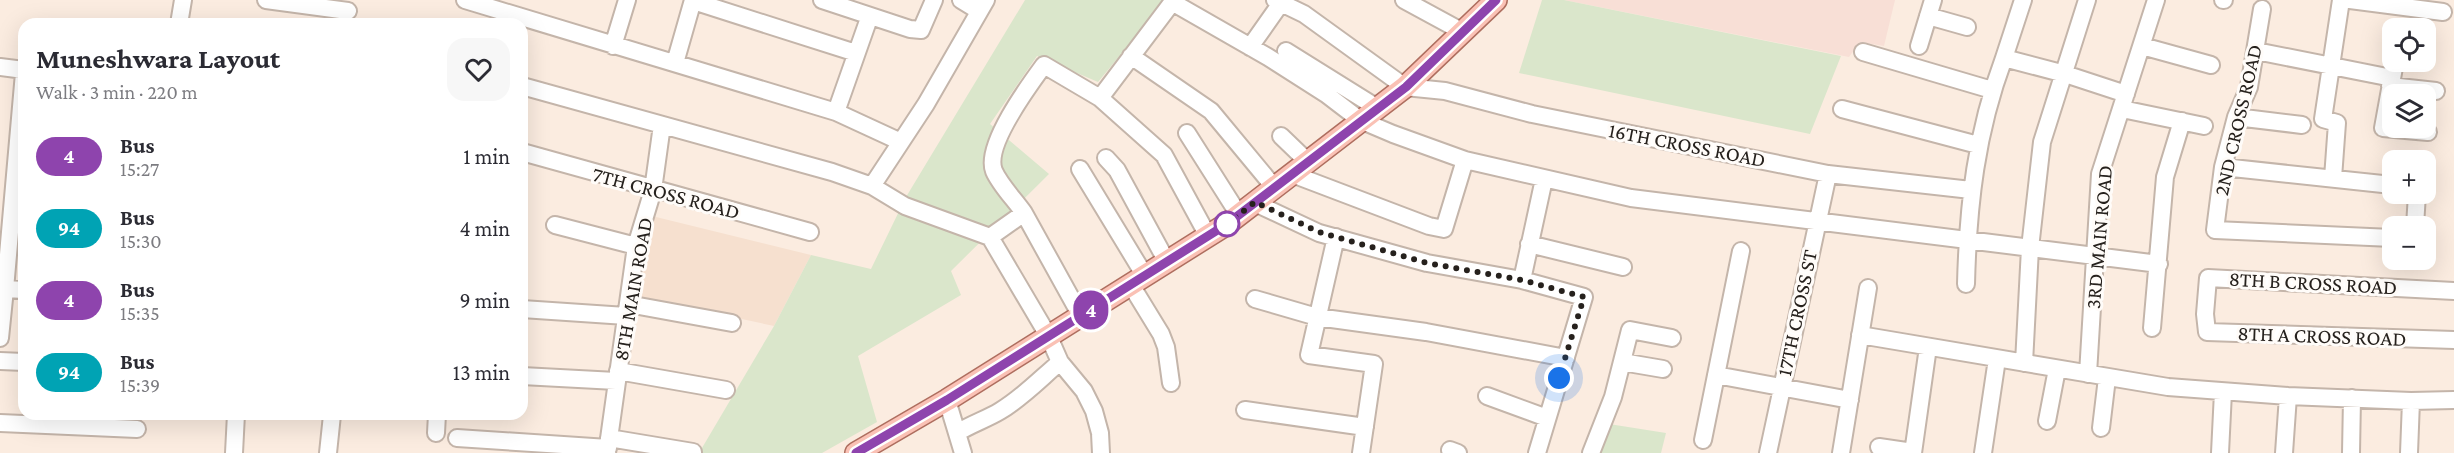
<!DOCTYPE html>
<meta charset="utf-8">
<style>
body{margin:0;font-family:"Crimson Pro",serif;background:#f7f7f7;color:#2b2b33;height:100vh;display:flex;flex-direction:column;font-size:22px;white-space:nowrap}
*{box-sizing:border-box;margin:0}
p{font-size:20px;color:#7c7c81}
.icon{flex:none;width:33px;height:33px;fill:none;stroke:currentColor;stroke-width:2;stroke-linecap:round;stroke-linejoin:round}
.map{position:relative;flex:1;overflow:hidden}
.panel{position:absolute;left:18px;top:18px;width:510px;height:402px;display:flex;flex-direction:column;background:#fff;border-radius:18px;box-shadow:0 6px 24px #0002}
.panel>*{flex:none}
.badge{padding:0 12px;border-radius:20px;font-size:21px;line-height:39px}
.buttons{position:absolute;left:2382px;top:18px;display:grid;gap:12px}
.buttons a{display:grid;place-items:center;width:54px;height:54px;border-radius:12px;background:#fff;box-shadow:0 6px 24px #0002;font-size:30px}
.you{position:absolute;width:30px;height:30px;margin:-15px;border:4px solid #fff;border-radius:50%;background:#1a73e8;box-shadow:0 0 0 9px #1a73e833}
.map>.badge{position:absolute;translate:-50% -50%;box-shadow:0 0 0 3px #fff}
.round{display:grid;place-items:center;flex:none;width:63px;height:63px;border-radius:18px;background:#f7f7f7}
.head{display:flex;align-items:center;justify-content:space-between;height:102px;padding:0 18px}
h1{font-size:28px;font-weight:700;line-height:45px}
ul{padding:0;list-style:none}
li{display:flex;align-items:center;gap:18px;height:72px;padding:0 18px}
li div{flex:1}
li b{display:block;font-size:22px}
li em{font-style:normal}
li .badge{min-width:66px;font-weight:700;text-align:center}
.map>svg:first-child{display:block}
</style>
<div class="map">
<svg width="2454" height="453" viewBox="0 0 2454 453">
<rect width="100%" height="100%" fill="#fbece0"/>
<path fill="#f8dfd6" d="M1564 0H1895L1884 46 1860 42 1849 57Z"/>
<path fill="#f6e0cf" d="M652 216 811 255 774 326 639 297Z"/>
<path fill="#dae6cb" d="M1025 0H1166L1098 82 1037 56 990 124 1049 174 951 271 961 295 858 356 877 422 822 453H699L774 326 811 255 871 269 906 197Z
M1542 0H1564L1841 56 1810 134 1519 73Z
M1609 424 1666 433 1661 453H1598Z"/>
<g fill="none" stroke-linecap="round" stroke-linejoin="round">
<defs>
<path id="minor" d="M266 0 348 11
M465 0 836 112 901 142
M822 0 910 29 921 30 934 0
M961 0 979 11
M1275 0 1304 14 1405 87 1445 91 1532 114 1828 174 1971 190
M1404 0 1463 32
M2023 0 2004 58 2065 74 2126 94
M2223 0H2224
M2350 0 2443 12
M693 1 856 53
M1172 2 1268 57 1326 94 1360 120 1393 134 1465 160 1631 198 2159 264
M2262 9 2249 87 2236 117 2223 167 2215 230 2392 238
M1928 16 1967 27
M179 24 183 0
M613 46 627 0
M1919 46 1933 0
M2142 46 2211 65
M1250 47 1281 3
M1286 51 1379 109
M2256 51 2392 78
M1863 52 1992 90
M1131 56 1211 111 1274 187
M2395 62 2383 128 2428 132
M675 63 693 0
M0 67 24 70
M522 86 832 172 872 186 905 206 990 237 1049 337 1060 362 1084 391 1094 411 1100 433 1101 453
M2390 86 2436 91
M1100 98 1164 155 1208 236
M1842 109 1978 145
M2122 109 2204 126
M836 112 868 21
M2236 117 2302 125
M1187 133 1239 215
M1281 136 1307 161
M522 152 810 232
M1106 158 1117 170 1167 262
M2223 167 2392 185
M1080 169 1145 276
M1292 174 1429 226 1444 229 1465 160
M2333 178 2337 123 2323 119 2341 0
M872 186 926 104 986 0
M1255 203 1319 233 1427 263 1522 280 1584 297 1537 453
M1024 213 1081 316
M555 225 636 246
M2415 226 2417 194
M990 237 1024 213C1015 200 1000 185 994 171 984 146 1030 84 1044 65L1100 98 1174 0
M1336 237 1309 355 1374 364 1361 453
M1529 244 1623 267
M1522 280 1544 179
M1966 284C1968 204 1976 133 2004 58
M1131 285 1161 334 1166 347 1171 383
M0 289H5L24 73
M2454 291 2208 278 2205 314 2207 332 2454 340
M1255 299 1317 317 1426 332 1566 358
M628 304 732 323
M522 309 626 316
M2152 328 2165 177 2182 121
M1860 335 2168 387 2288 396 2411 401 2454 400
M0 338 5 289 24 290
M0 361 24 362
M1622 362 1663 369
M2024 363 2030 248 2042 142 2087 0
M618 371 726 390
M2088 374 2100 174 2156 0
M1716 375 1850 400
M522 376 616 381
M1487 396 1547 418
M947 400 963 453
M1245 410 1365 427
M2047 421 2057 369
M0 423 137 429
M2101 428 2107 378
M436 433 437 414
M957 433C971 424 987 419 1000 411 1022 398 1040 379 1060 362
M457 438 608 448
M609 438 693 452
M1703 440 1741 251
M1879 447 1913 452
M1450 450 1458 453
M234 453 236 414
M328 453 332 415
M607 453 636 246 653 190 662 125
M1591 453 1613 397 1630 330 1672 338
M1768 453 1828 174
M1841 453 1868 288
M1913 453 1928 347
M1983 453 1997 359
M2220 453 2223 392
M2284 453 2288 396
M2351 453 2352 398
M2409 453 2411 401"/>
<path id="major" d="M856 453 947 400 1227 224 1405 87 1496 0"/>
</defs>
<use href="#minor" stroke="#c4b5aa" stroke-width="20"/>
<use href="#major" stroke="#ae6e5f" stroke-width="24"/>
<use href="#minor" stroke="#fff" stroke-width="16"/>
<use href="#major" stroke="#fac1b5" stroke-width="21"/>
</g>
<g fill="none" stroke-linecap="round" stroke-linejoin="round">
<defs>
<path id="line" d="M856 453 947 400 1227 224 1406 87 1496 0"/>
</defs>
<use href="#line" stroke="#fff" stroke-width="14"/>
<use href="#line" stroke="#8e44ad" stroke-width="9"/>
<path stroke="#26211d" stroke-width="6" stroke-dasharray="0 10.8" d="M1227 224 1255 202 1319 232 1427 263 1522 280 1584 297 1559 378"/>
</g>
<circle fill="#fff" stroke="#8e44ad" stroke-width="3" cx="1227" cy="224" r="12"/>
<g text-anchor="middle" stroke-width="6" stroke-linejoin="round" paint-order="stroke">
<g font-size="21" fill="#26211d" stroke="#fffcf9">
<text transform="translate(2238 120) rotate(-77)" y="7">2ND CROSS ROAD</text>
<text transform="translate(1687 145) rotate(11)" y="7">16TH CROSS ROAD</text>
<text transform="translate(666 193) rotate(15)" y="7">7TH CROSS ROAD</text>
<text transform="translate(2099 237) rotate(-85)" y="7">3RD MAIN ROAD</text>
<text transform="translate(2313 283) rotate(3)" y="7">8TH B CROSS ROAD</text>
<text transform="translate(633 289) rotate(-80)" y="7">8TH MAIN ROAD</text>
<text transform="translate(1797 313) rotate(-78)" y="7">17TH CROSS ST</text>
<text transform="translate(2322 336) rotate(2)" y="7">8TH A CROSS ROAD</text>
</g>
</g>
</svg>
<div class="buttons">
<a><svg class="icon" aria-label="locate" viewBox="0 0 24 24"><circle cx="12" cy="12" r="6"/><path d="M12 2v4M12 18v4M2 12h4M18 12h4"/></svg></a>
<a><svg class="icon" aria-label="layers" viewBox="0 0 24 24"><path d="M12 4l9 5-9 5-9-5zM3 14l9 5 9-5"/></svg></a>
<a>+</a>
<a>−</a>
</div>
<div class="you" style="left:1559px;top:378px"></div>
<b class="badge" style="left:1091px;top:310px;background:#8e44ad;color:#fff">4</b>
<section class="panel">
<div class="head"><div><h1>Muneshwara Layout</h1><p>Walk · 3 min · 220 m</p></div><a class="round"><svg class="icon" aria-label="heart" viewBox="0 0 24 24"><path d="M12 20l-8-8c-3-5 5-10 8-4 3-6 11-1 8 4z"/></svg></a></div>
<ul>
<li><span class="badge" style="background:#8e44ad;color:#fff">4</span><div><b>Bus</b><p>15:27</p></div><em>1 min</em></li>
<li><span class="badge" style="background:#00a3b4;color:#fff">94</span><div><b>Bus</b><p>15:30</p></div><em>4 min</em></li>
<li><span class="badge" style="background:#8e44ad;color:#fff">4</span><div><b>Bus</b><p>15:35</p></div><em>9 min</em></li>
<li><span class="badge" style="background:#00a3b4;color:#fff">94</span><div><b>Bus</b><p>15:39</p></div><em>13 min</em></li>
</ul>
</section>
</div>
